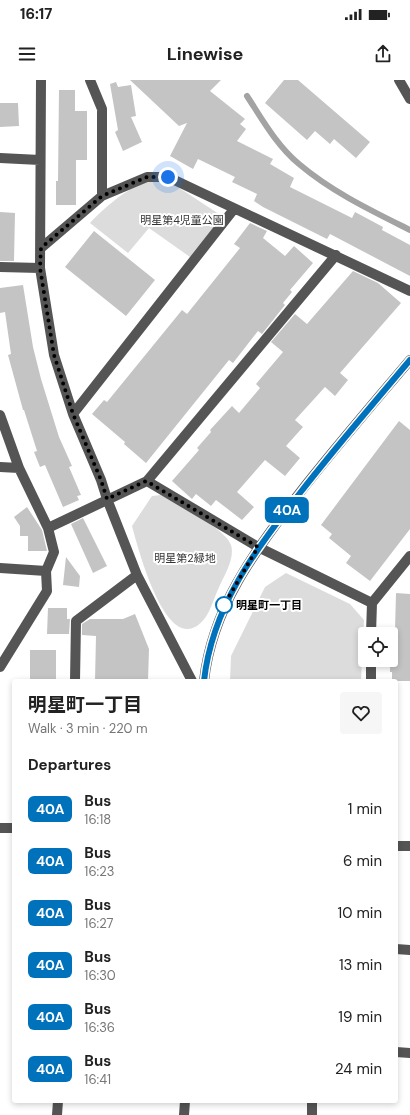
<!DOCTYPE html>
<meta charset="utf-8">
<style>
body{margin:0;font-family:"DM Sans","Noto Sans JP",sans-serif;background:#f6f6f6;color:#222;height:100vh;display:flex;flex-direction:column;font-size:15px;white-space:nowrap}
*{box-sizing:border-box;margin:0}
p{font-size:13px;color:#767676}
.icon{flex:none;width:22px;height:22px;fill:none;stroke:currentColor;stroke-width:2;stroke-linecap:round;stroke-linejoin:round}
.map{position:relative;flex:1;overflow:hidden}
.drawer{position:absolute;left:12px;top:599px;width:386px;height:424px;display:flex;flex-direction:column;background:#fff;border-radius:4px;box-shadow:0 2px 6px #0003}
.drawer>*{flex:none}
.badge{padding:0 8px;border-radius:6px;font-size:14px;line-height:26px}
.fabs{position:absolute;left:358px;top:547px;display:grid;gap:8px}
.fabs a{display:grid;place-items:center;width:40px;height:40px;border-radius:4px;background:#fff;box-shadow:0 2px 6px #0003;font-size:20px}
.you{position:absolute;width:20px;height:20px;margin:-10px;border:3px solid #fff;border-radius:50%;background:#1a73e8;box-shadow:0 0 0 6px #1a73e833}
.map>.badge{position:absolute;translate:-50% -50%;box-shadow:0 0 0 2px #fff}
h2{padding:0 16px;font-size:15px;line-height:36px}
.round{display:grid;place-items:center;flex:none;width:42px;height:42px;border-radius:4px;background:#f6f6f6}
.overview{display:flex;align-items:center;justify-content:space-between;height:68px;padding:0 16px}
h1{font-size:19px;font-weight:700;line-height:30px}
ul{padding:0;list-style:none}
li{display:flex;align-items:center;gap:12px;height:52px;padding:0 16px}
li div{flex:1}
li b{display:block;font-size:15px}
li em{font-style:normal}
li .badge{min-width:44px;font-weight:700;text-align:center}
.status{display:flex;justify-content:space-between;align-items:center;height:28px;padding:0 20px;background:#fff;direction:ltr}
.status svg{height:11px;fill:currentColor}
header{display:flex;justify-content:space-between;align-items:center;height:52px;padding:0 16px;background:#fff;font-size:18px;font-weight:700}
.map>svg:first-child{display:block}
</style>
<div class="status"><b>16:17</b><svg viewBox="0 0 49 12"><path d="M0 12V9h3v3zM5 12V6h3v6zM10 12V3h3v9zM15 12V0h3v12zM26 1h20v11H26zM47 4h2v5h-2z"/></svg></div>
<header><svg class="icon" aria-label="menu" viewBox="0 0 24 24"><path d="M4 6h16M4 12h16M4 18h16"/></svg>Linewise<svg class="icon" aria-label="share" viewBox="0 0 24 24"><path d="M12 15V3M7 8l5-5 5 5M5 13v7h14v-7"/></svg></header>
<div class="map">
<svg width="410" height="1035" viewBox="0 0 410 1035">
<rect width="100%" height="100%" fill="#fff"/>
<path fill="#dcdcdc" d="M167 100 219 134 217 144 190 177 149 148 128 173 90 143C104 128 131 104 151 101 156 100 162 100 167 100Z
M161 415C177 424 226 449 231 465 235 478 225 494 220 505 215 515 211 530 205 538 168 585 138 468 132 446L152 416Z
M286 493 350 524 364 540 361 601H230L231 576 265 507Z"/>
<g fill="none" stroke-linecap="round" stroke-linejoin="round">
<path stroke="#a3a3a3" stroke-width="6" d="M247 16C262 39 277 66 299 84 332 112 372 131 410 150"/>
</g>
<path fill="#c4c4c4" d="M130 0H221L210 11 245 39 240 44 246 49 237 61 273 79 270 84 294 98 290 107 352 138 355 132 383 147 382 150 410 165V196L330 154 327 159 263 127 254 121 257 114 232 102 235 97 198 79 193 89 170 76 187 43 179 46Z
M284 0H298L370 62 356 78 334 59 330 64 315 51 307 60 265 23Z
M116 2 118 7 131 5 136 36 131 37 142 62 123 71 115 52 118 50 110 4Z
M59 10H75V31H87V80H76V125H56V101H58Z
M0 23H18L19 46 0 47Z
M0 132 15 133 14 181H0Z
M250 143 267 151 263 158 285 176 294 166 313 183 290 210 292 212 283 223 285 225 262 254 258 251 233 283 229 280 146 383 124 364 125 362 92 334 104 320 107 322 182 230 187 234 240 168 234 164Z
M94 151 155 200 126 236 65 187Z
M353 191 378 203 401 223 340 293 348 300 335 316 325 307 295 340 303 347 286 366 300 378 285 396 265 380 237 412 254 427 242 440 216 420 211 426 196 414 192 419 172 401 199 370 197 368 211 352 210 350 232 326 239 333 260 308 256 304 283 272 271 262 295 234 307 244Z
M23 205 33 267 41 299 59 357 72 386 69 387 81 415 77 416 79 420 63 427 45 385 40 387 34 372 37 371 24 330H23L8 275 11 274 5 232 0 233V208Z
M399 341 410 350V449L370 501 346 483 351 476 329 458 332 454 321 445Z
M27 427 42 450 47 471H28V456H20V446L14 437Z
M83 438 107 486 93 493 71 444Z
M66 477 80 496 79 507 63 505Z
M396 513 410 514V601H392V592H390L391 550H395Z
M48 528H67V539H70L69 554H47Z
M135 534 149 569 148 601H95L96 556 82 555V544L90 539H123Z
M30 570H56V601H30Z"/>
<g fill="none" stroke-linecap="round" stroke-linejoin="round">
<path stroke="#555" stroke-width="10" d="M41 0 40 188 54 275 73 334 101 400 107 419 137 495 192 601
M90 0 102 29V116
M399 0 410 19
M0 78 40 80
M41 168 102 116 147 97H168L410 211
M0 187 40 188
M73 334 234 129
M0 335 19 388 48 448 54 472 46 491 47 511 0 587
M0 387 19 388
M147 401 336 175
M48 448 147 401 258 467 372 523
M0 488 46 491
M371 554 372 523 410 476
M75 601 76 541 137 495
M204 601C212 528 254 472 298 415 334 369 372 325 410 280
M371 601V580
M0 748H14
M396 766H410
M396 869 410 870
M396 972 410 973
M57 1035 58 1021
M184 1035 185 1021
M312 1035V1021"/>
</g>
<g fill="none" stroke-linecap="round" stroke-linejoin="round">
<defs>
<path id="line" d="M204 601C212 527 255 470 300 413 335 368 373 324 410 280"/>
</defs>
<use href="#line" stroke="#fff" stroke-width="9"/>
<use href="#line" stroke="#0072bc" stroke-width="6"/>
<path stroke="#000" stroke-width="4" stroke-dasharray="0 7.2" d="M168 97H147L102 116 41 168 40 188 54 275 73 334 101 400 107 419 146 401 258 467 224 525"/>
</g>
<circle fill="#fff" stroke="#0072bc" stroke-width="2" cx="224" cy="525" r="8"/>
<g text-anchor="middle" stroke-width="4" stroke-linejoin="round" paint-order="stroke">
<g font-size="11" fill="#333" stroke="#fff">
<text x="182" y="144">明星第4児童公園</text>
<text x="185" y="482">明星第2緑地</text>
</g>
<g font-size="11" font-weight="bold" fill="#000" stroke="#fff" text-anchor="start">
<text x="236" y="529">明星町一丁目</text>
</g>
</g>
</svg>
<div class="fabs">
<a><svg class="icon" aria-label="locate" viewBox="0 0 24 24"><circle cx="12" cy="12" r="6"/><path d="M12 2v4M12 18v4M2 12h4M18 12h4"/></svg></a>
</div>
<div class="you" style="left:168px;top:97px"></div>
<b class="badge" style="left:287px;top:430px;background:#0072bc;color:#fff">40A</b>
<section class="drawer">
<div class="overview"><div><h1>明星町一丁目</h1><p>Walk · 3 min · 220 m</p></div><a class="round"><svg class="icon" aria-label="heart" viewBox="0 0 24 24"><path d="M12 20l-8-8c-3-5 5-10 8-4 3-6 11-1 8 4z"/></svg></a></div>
<h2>Departures</h2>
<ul>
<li><span class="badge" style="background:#0072bc;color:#fff">40A</span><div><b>Bus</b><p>16:18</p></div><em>1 min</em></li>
<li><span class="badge" style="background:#0072bc;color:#fff">40A</span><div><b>Bus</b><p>16:23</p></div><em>6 min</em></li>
<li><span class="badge" style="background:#0072bc;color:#fff">40A</span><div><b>Bus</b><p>16:27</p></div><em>10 min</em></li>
<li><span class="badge" style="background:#0072bc;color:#fff">40A</span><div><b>Bus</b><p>16:30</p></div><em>13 min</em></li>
<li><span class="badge" style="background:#0072bc;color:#fff">40A</span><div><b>Bus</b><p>16:36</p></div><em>19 min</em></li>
<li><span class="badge" style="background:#0072bc;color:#fff">40A</span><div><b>Bus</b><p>16:41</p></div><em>24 min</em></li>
</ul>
</section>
</div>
